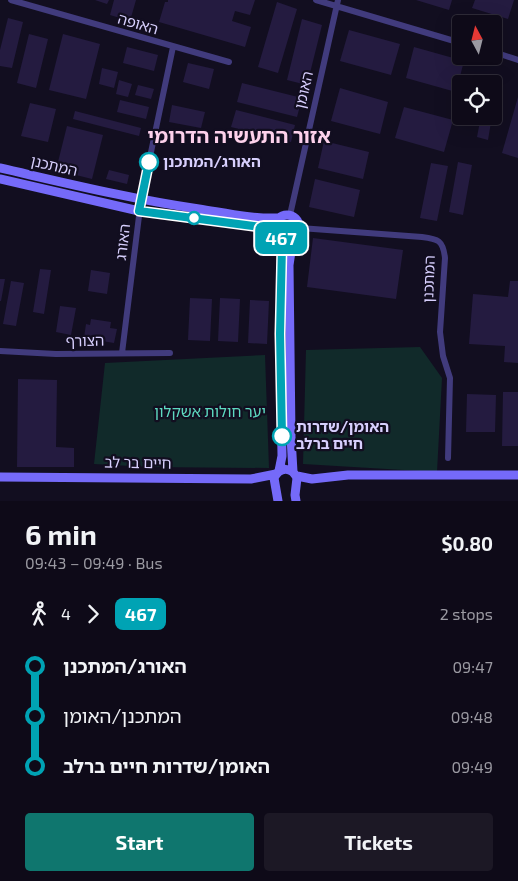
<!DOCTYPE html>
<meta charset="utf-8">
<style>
body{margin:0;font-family:"Exo 2","Noto Sans Hebrew",sans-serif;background:#1c1825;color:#f1f3f6;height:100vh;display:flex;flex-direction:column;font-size:19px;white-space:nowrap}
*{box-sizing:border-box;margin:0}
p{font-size:16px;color:#9b9aa2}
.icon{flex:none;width:28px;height:28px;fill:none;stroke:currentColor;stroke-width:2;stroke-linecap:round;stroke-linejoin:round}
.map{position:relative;height:501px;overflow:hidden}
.panel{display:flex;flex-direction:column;background:#0e0a18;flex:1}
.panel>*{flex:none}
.badge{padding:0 10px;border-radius:8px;font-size:18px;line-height:32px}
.needle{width:32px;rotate:353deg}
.controls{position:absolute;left:452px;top:15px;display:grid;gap:10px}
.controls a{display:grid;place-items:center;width:50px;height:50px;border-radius:5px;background:#0e0a18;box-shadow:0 5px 20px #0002,0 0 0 1px #2e2b37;font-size:25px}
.map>.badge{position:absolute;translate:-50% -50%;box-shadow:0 0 0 2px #fff}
.legs{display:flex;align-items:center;gap:8px;height:55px;padding:0 25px;font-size:16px}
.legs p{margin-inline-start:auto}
.head{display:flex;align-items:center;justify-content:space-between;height:85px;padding:0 25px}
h1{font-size:28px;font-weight:700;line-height:38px}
.primary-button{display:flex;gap:10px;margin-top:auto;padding:10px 25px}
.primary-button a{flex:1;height:58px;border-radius:5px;background:#0f766e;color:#fff;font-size:20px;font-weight:700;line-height:58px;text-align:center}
.primary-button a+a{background:#1c1825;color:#f1f3f6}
ul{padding:0 25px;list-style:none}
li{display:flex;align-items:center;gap:18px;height:50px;font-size:19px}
li i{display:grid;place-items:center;width:8px;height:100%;margin:0 6px;background:currentColor}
li i::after{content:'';width:12px;height:12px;margin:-6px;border:4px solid;border-radius:50%;background:#0e0a18}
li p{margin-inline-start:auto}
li:first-child i{background:linear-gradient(#0000 50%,currentColor 0)}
li:last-child i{background:linear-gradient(currentColor 50%,#0000 0)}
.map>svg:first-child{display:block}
</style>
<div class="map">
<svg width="518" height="501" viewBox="0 0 518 501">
<rect width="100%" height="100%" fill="#120e20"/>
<path fill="#112a2a" d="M420 347 442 378 437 472 303 464 306 350Z
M265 355 269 468 150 467 94 464 105 363Z"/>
<path fill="#241b40" d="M95 0H109L107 4Z
M114 0H136L130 21 110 15Z
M168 0H255L250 15 235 11 232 21 251 27 245 47 159 22 165 2H168Z
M416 0H452L449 10Z
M475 0H514L508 19 472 8Z
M277 2 297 9 278 73 258 67Z
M8 18 23 22 12 68 0 66V50Z
M302 19 322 25 307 85 287 80Z
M349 30 400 44 391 75 340 61Z
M29 34 48 39 36 88 17 83Z
M63 34 100 44 86 99 49 90Z
M127 47 158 55 154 71 123 63Z
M414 47 464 61 456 92 406 78Z
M188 63 214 69 209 89 183 82Z
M102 68 118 72 114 88 99 84Z
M119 80 132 84 128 97 116 94Z
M242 83 302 98 297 117 237 102Z
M138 85 154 89 151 99 135 95Z
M494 86 498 87 495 105H494Z
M340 88 388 102 380 134 331 121Z
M518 97V158L502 153Z
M120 100 149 107 146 119 117 112Z
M30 103 56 109 48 142 21 136Z
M172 105 205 112 201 128 169 122Z
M404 107 453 120 444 152 395 138Z
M236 110 295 125 291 142 231 127Z
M75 111 141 128 139 136 73 119Z
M481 116H492L488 140 477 137Z
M67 126 103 135 92 179 56 170Z
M324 141 369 152 363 179 318 168Z
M458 162 472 165 463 215 449 212Z
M431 163 448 166 437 221 420 218Z
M109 170 129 175 127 184 106 179Z
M315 179 360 190 354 217 309 207Z
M313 238 403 250 396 299 307 287Z
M40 269 51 270 44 314 33 312Z
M91 270 110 273 107 294 88 291Z
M0 279H5L1 301H0Z
M11 281 24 283 16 326 3 324Z
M510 281H518V363L504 362 505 346 469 344 473 294 508 297Z
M190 298 212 299 210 341 188 340Z
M220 298 240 299 238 342 218 341Z
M250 300 269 301 267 344 248 343Z
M60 306 76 308 71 335 56 332Z
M91 319 111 322 110 328 117 329 114 343 84 338 86 324 90 325Z
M18 379 57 380 56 447 74 448V467H17Z
M503 392H518V446H502Z
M467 394 496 395 495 432H466Z"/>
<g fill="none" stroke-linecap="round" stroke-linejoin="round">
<path stroke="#413b7d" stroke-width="6" d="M11 0 229 62
M316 0 461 43
M494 52 518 60
M290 215 338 0
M300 228 422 237C438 239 443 240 445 258L440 332 443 356 450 378 448 458
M0 351 56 354 170 353
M122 353 141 200 173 47"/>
<path stroke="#756af9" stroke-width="9" d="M0 168C66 183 131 199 199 209 225 213 251 219 278 218
M0 179 139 211 247 225 275 230
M275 227a12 12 0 1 1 24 0a12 12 0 1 1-24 0Z
M293 238 289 265 291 437 293 472
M279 471 282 456 280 334 282 247 280 238
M297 476 312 479 348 475H518
M0 477 251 479 276 474
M278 501 274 478C280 466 292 467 297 478L295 495 296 501"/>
</g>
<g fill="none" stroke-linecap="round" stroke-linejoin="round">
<defs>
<path id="line-1" d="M149 162 139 211 261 227 275 230 280 238 282 246 280 334 282 436"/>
</defs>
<use href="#line-1" stroke="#fff" stroke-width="11"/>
<use href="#line-1" stroke="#00a3b4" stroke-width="8"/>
</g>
<g fill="#fff" stroke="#00a3b4" stroke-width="2.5">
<circle cx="149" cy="162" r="9"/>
<circle cx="194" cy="218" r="6"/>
<circle cx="282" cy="436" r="9"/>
</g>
<g text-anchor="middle" stroke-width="4.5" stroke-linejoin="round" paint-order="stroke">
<g font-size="15" fill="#d7cffd" stroke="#120e20">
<text transform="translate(138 24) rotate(16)" y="5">האופה</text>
<text transform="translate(304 90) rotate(-77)" y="5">האומן</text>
<text transform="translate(54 166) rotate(13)" y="5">המתכנן</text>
<text transform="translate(123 242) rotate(-83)" y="5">האורג</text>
<text transform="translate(429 279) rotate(-88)" y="5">המתכנן</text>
<text transform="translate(85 341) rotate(-1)" y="5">הצורף</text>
<text transform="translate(138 463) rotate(1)" y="5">חיים בר לב</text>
</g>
<g font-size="15" font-weight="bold" fill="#d7cffd" stroke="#120e20" text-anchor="start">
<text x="163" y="167">האורג/המתכנן</text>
<text x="296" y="432">האומן/שדרות<tspan x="296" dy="17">חיים ברלב</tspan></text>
</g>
<g font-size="15" fill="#5edac1" stroke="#120e20">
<text x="210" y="417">יער חולות אשקלון</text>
</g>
<g font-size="20" font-weight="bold" fill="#fdd1eb" stroke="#120e20">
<text x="239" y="143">אזור התעשיה הדרומי</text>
</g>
</g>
</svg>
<div class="controls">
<a><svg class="needle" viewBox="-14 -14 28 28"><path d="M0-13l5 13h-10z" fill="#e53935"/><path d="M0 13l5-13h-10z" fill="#9b9aa2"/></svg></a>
<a><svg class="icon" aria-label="locate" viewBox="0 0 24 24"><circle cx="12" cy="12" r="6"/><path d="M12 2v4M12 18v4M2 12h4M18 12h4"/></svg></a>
</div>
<b class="badge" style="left:281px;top:238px;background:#00a3b4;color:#fff">467</b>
</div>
<section class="panel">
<div class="head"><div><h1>6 min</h1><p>09:43 – 09:49 · Bus</p></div><b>$0.80</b></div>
<div class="legs"><svg class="icon" aria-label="walk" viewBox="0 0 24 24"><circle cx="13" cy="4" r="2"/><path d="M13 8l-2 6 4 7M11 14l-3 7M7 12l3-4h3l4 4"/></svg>4<svg class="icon" aria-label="forward" viewBox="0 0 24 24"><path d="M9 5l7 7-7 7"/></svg><b class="badge" style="background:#00a3b4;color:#fff">467</b><p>2 stops</p></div>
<ul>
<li><i style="color:#00a3b4"></i><b>האורג/המתכנן</b><p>09:47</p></li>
<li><i style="color:#00a3b4"></i><span>המתכנן/האומן</span><p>09:48</p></li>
<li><i style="color:#00a3b4"></i><b>האומן/שדרות חיים ברלב</b><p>09:49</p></li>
</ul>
<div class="primary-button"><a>Start</a><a>Tickets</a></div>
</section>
